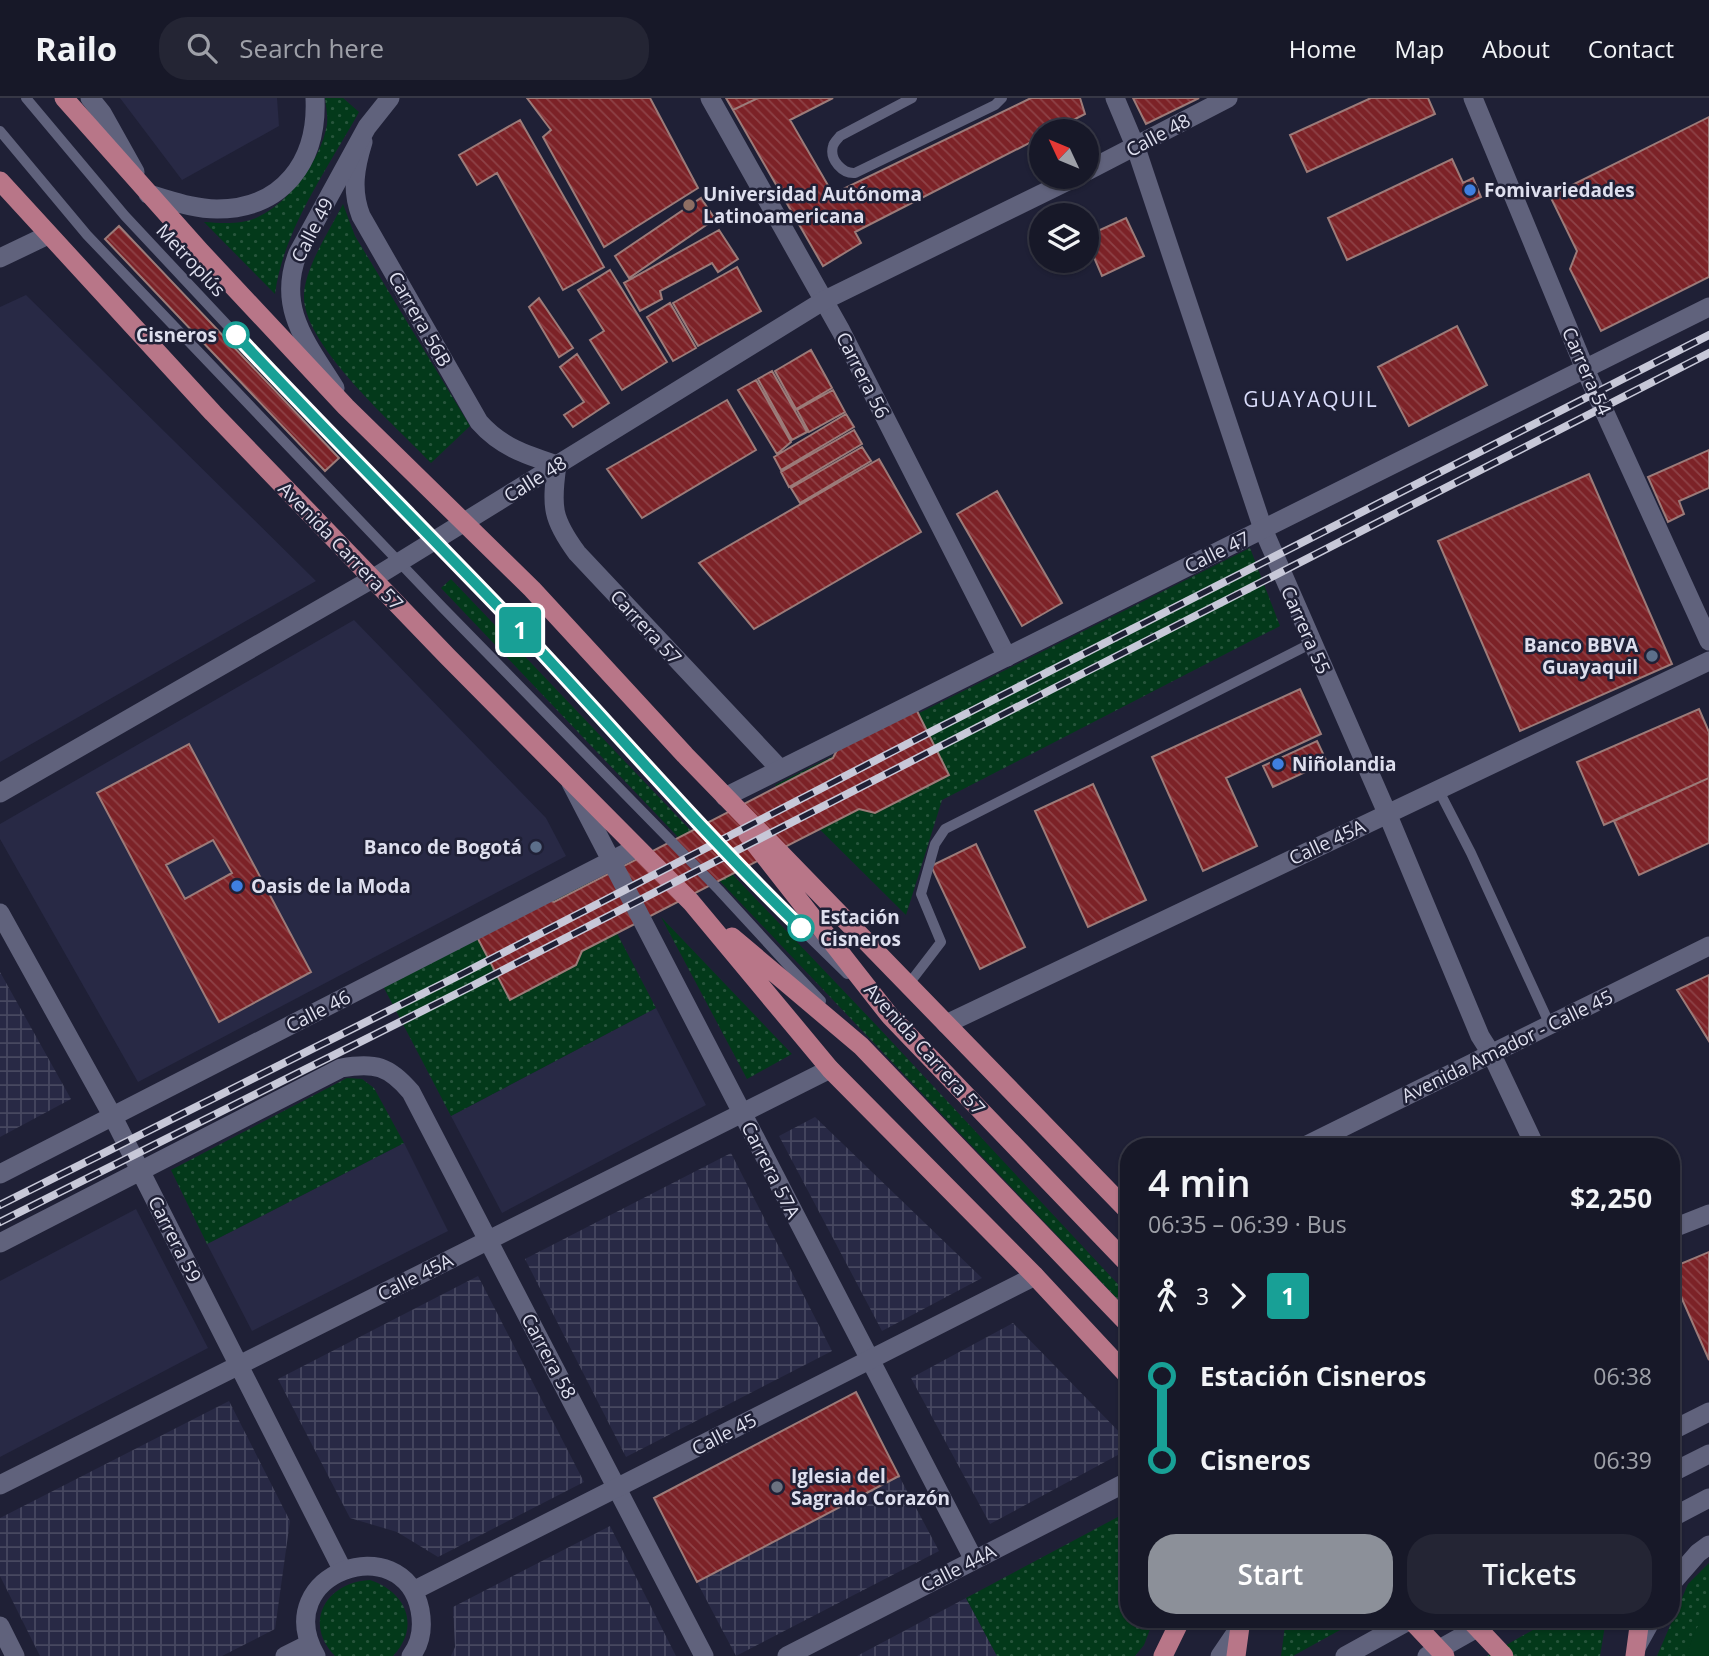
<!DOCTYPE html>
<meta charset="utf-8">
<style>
body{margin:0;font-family:"Open Sans",sans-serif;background:#242534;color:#f1f3f6;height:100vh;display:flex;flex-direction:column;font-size:26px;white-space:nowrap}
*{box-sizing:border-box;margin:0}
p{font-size:23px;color:#9ea0a8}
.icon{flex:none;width:38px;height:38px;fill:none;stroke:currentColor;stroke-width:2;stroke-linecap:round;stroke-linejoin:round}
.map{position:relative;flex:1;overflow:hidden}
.details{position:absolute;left:1120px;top:1040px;width:560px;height:490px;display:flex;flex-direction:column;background:#171828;border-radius:28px;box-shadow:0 2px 5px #0004,0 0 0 2px #363745}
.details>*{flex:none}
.badge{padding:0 14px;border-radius:5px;font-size:24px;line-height:46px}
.needle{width:46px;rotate:314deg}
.tools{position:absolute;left:1029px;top:21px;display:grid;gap:14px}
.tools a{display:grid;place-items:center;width:70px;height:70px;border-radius:50%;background:#171828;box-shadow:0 2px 5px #0004,0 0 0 2px #363745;font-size:35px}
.map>.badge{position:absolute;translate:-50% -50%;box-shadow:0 0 0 4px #fff}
.legs{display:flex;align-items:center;gap:10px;height:77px;padding:0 28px;font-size:23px}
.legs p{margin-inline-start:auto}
.head{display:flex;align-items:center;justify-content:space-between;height:119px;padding:0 28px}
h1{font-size:38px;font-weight:600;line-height:52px}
.primary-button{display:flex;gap:14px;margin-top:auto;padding:14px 28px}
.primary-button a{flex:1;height:80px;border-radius:28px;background:#8c9099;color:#fff;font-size:28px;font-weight:600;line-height:80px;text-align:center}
.primary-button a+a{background:#242534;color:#f1f3f6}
ul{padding:0 28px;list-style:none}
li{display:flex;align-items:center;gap:24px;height:84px;font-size:26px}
li i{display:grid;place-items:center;width:10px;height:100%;margin:0 9px;background:currentColor}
li i::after{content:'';width:18px;height:18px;margin:-9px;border:5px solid;border-radius:50%;background:#171828}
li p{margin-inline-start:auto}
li:first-child i{background:linear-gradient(#0000 50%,currentColor 0)}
li:last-child i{background:linear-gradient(currentColor 50%,#0000 0)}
header{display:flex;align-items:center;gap:42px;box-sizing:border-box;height:98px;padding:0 35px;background:#171828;border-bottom:2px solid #363745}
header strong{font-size:33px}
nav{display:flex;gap:38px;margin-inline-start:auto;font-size:24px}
.search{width:490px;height:63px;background:#242534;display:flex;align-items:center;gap:18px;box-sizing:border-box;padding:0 24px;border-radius:28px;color:#9ea0a8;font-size:26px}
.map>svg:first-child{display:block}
</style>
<header>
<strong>Railo</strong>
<div class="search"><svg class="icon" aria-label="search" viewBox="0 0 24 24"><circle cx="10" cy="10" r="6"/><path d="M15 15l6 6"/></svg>Search here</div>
<nav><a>Home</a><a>Map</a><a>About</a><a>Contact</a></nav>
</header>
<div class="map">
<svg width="1709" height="1558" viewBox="0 0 1709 1558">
<defs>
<pattern id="industrial-grid" width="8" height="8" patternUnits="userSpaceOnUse" patternTransform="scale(1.75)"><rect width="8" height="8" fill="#282945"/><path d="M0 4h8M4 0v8" fill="none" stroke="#474860"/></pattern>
<pattern id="grass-dots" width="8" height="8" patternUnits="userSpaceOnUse" patternTransform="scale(1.75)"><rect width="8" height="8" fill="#03391a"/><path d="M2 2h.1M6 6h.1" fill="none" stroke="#27553c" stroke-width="1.8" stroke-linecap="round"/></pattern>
<pattern id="building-back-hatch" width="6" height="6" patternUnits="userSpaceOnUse" patternTransform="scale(1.75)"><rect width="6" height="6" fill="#7c2227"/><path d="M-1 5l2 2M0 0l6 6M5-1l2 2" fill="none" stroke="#8e4247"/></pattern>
</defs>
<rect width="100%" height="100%" fill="#1f2036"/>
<path fill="#282945" d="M120 0H277L279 28 182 82Z
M26 197 316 483 0 664V209Z
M354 522 546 720 566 758 138 984 0 741V726Z
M656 910 706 1007 502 1115 451 1018Z
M404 1045 448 1133 252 1233 207 1146Z
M136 1111 208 1250 0 1359V1183Z"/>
<path fill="url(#industrial-grid)" d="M0 874 71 1001 0 1039Z
M815 1019 982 1180 882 1233 779 1038Z
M731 1055 832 1253 626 1359 525 1161Z
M478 1178 584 1384 438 1459 397 1434 350 1420 278 1281Z
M1013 1225 1129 1344V1351L990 1426 911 1280Z
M229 1303 290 1423 275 1531 222 1558H40L0 1478V1420Z
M899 1378 939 1453 736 1558 697 1484Z
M610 1428 676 1558H451L455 1549 453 1509Z
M966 1500 997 1558H857Z"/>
<path fill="url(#grass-dots)" d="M325 0H343L359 14C328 70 283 132 275 196L204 124C221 125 242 127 258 119 291 103 320 63 327 27 328 18 326 9 325 0Z
M343 106 355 138 470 328 431 365C397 329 305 249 304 200 303 172 330 132 343 106Z
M1250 450 1280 528 942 702 906 817 775 687Z
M451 481 878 929 1129 1198V1213L441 490Z
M588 780 656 910 451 1018 383 888Z
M661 819 792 956 747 981Z
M347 980 362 981 374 990 404 1045 207 1146 171 1072Z
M1129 1413V1521H1154L1144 1547 1135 1558H997L966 1500Z
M1709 1465V1558H1657L1688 1486Z
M370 1482C406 1494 421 1528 393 1558H335C302 1524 327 1484 370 1482Z
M1286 1521H1360L1293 1558H1281Z
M1552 1521H1606L1600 1558H1487Z"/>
<path fill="#03391a" d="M1709 1513V1558H1686L1696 1531Z"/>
<path fill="url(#building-back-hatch)" stroke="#9c7b79" stroke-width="2" fill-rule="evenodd" d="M527 0H650L698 90 604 149 543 39 551 32Z
M726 0H758L733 12Z
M758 0H833L790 22 833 96 1031 0H1080L1085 16 1052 33H1041V39L855 134 861 145 823 168 733 12Z
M1133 0H1199L1146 26Z
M1371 0H1428L1435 16 1307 74 1290 37Z
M1709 19V179L1601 233 1570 171 1577 153 1550 98Z
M520 22 604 169 563 192 497 75 477 87 459 57Z
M1452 61 1463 85 1473 80 1481 99 1347 162 1328 120Z
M701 100 715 121 629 180 615 158Z
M1126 120 1144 158 1102 178 1087 143V138Z
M119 128 339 360 325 373 105 141Z
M719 132 738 161 718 174 712 165 660 193 662 201 640 213 624 185Z
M737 169 761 213 698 248 673 205Z
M610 172 667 264 622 292 590 242 604 233 578 192Z
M539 200 573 250 559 259 529 209Z
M670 205 696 250 673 263 647 219Z
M1457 228 1487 287 1409 328 1378 269Z
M811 252 832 290 796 311 775 273Z
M577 256 609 305 573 329 564 317 584 304 560 269Z
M772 273 807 334 792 342 758 281Z
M756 282 791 344 777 356 738 292Z
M833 292 845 314 809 334 797 312Z
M727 302 756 352 642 420 607 371Z
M846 316 854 329 781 372 774 359Z
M854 332 862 346 789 389 781 374Z
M862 349 871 363 800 405 791 390Z
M1709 352V390L1679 403 1684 416 1668 424 1648 379Z
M879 361 921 434 754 531 699 465Z
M1589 376 1672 566 1520 633 1438 443Z
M997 393 1062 505 1022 528 957 416Z
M1300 591 1321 636 1226 680 1257 748 1203 773 1152 659Z
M915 609 949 677 875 715 859 711 582 853 576 867 510 902 476 837 544 800 554 804 833 660 839 648Z
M1699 611 1709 634V680L1604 727 1577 664Z
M1317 643 1327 664 1273 689 1263 668Z
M189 646 311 874 219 924 97 695ZM213 742 232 775 185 801 166 767Z
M1709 680V745L1639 777 1614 723Z
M1093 686 1146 802 1088 829 1035 713Z
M976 746 1025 849 980 871 931 768Z
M1709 877V943L1677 892Z
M1709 1154V1262L1671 1176V1170Z
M856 1294 899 1378 697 1484 654 1400Z"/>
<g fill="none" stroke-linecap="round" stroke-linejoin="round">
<path stroke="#60627c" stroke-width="10" d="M26 0 125 118 345 353 533 545 747 778 847 876
M912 0 840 38C837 42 834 44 833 48 829 62 843 76 855 75L995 7 1002 0
M0 33 87 137 443 510 719 792 821 903
M1438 691 1471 755 1550 927
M908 887 941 844 921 796 935 746 945 731 1312 545"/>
<path stroke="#60627c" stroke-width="19" d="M90 0 102 15 135 74
M710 0 841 233 1007 559
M1115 0 1136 50 1263 431 1387 715 1480 938 1492 957 1535 1048
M363 44C355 70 351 92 361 118L479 324C501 349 526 357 557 367 551 409 552 421 577 455L780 671
M571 685 974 1462
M0 815 113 1019 342 1471
M946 926 1709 563
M0 1076 636 750
M1671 1131 1709 1116
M0 1145 341 970C375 964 389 968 411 994L704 1558
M0 1387 830 971
M0 1528 15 1558
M787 1558 1129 1383"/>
<path stroke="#60627c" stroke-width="19" d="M1473 0 1585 271 1709 543
M1087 73 1228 0
M0 160 48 137
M0 695 372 481 823 203 1076 79
M725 699 1709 209
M1305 1048 1709 848
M413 1493 1035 1178
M285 1558 309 1546
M316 1558C268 1475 403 1429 420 1512 423 1528 421 1545 411 1558"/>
<path stroke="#60627c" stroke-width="19" d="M148 96C170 102 193 111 217 111 283 111 318 63 315 0
M335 290C307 245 276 210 298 155L367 29 390 0
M1671 1333 1709 1314
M1671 1375 1709 1356
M1671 1420 1709 1400
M1671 1486 1698 1455 1709 1447
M1637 1548 1652 1521
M1220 1558 1239 1530
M1345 1558 1412 1521
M1427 1558 1493 1521"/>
<path stroke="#b87688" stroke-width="19" d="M64 0 201 154 346 309 532 491 685 657 1129 1114
M0 83 213 315 448 559 691 804 830 971 1035 1178 1129 1279
M748 737 890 918 1129 1167
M732 839 861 948 1129 1227
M1410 1521 1445 1558
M1469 1521 1504 1558
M1163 1558 1181 1521
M1236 1558 1241 1521
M1635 1558 1640 1521"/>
<defs>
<path id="rail" d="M0 1107 462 876 942 628 1709 237
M0 1124 472 888 1709 255"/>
</defs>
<use href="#rail" stroke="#c7c8d8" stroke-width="8"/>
<use href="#rail" stroke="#1f2036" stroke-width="5" stroke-dasharray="16" stroke-linecap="butt"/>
</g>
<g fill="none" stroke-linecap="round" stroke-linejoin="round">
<defs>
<path id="line-1" d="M236 237C333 341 435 442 533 545 622 640 707 739 801 830"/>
</defs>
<use href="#line-1" stroke="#fff" stroke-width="16"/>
<use href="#line-1" stroke="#18a096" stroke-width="10"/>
</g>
<g fill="#3f7fe0" stroke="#1f2036" stroke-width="2.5">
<circle cx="1470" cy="92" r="7"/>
<circle cx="1278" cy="666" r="7"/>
<circle cx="237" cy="788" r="7"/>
</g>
<circle fill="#8d6e63" stroke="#1f2036" stroke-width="2.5" cx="689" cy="107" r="7"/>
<g fill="#fff" stroke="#18a096" stroke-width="3.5">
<circle cx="236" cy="237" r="12"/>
<circle cx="801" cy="830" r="12"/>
</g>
<g fill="#5c6f8a" stroke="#1f2036" stroke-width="2.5">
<circle cx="1652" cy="558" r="7"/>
<circle cx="536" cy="749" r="7"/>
</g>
<circle fill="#6b7280" stroke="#1f2036" stroke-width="2.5" cx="777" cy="1389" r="7"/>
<g text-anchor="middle" stroke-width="5" stroke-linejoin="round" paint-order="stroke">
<g font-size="19" fill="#dedfee" stroke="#1f2036">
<text transform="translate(1158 37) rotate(-28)" y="7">Calle 48</text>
<text transform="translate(312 132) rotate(-63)" y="7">Calle 49</text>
<text transform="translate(191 162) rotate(47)" y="7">Metroplús</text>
<text transform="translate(420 221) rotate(60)" y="7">Carrera 56B</text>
<text transform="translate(1587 273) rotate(66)" y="7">Carrera 54</text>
<text transform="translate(863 277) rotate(63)" y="7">Carrera 56</text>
<text transform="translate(535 381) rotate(-32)" y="7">Calle 48</text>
<text transform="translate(341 448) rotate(46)" y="7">Avenida Carrera 57</text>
<text transform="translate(1217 454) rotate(-26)" y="7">Calle 47</text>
<text transform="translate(646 529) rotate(47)" y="7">Carrera 57</text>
<text transform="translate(1306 532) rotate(66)" y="7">Carrera 55</text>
<text transform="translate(1327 744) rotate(-25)" y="7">Calle 45A</text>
<text transform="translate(318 913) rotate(-27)" y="7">Calle 46</text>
<text transform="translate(1507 948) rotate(-26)" y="7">Avenida Amador - Calle 45</text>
<text transform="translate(925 951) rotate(48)" y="7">Avenida Carrera 57</text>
<text transform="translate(771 1072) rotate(63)" y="7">Carrera 57A</text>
<text transform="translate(175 1141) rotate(63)" y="7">Carrera 59</text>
<text transform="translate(415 1179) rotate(-27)" y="7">Calle 45A</text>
<text transform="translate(549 1258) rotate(62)" y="7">Carrera 58</text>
<text transform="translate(724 1336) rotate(-27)" y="7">Calle 45</text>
<text transform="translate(958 1470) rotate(-27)" y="7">Calle 44A</text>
</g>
<g font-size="19" font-weight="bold" fill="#dedfee" stroke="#1f2036" text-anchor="start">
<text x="1484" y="99">Fomivariedades</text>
<text x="703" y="103">Universidad Autónoma<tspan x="703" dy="22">Latinoamericana</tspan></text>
<text x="1638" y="554" text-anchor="end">Banco BBVA<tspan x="1638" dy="22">Guayaquil</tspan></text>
<text x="1292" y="673">Niñolandia</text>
<text x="522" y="756" text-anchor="end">Banco de Bogotá</text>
<text x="251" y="795">Oasis de la Moda</text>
<text x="791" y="1385">Iglesia del<tspan x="791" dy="22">Sagrado Corazón</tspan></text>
</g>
<g font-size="19" font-weight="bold" fill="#dedfee" stroke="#1f2036" text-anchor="end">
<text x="217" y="244">Cisneros</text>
<text x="820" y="826" text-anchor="start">Estación<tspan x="820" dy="22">Cisneros</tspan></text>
</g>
<g font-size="21" letter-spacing="2" fill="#d9dcfa" stroke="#1f2036">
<text x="1311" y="309">GUAYAQUIL</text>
</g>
</g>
</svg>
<div class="tools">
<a><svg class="needle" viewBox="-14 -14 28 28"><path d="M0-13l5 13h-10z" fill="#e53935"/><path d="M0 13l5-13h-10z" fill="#9ea0a8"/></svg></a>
<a><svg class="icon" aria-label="layers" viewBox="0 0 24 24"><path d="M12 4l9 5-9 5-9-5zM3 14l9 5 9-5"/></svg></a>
</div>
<b class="badge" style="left:520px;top:532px;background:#18a096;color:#fff">1</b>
<section class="details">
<div class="head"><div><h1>4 min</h1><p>06:35 – 06:39 · Bus</p></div><b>$2,250</b></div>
<div class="legs"><svg class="icon" aria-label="walk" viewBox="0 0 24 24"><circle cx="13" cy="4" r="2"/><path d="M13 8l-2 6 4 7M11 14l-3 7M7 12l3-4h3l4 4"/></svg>3<svg class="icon" aria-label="forward" viewBox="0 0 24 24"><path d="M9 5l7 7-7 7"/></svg><b class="badge" style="background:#18a096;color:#fff">1</b></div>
<ul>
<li><i style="color:#18a096"></i><b>Estación Cisneros</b><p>06:38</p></li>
<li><i style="color:#18a096"></i><b>Cisneros</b><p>06:39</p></li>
</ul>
<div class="primary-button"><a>Start</a><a>Tickets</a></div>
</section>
</div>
